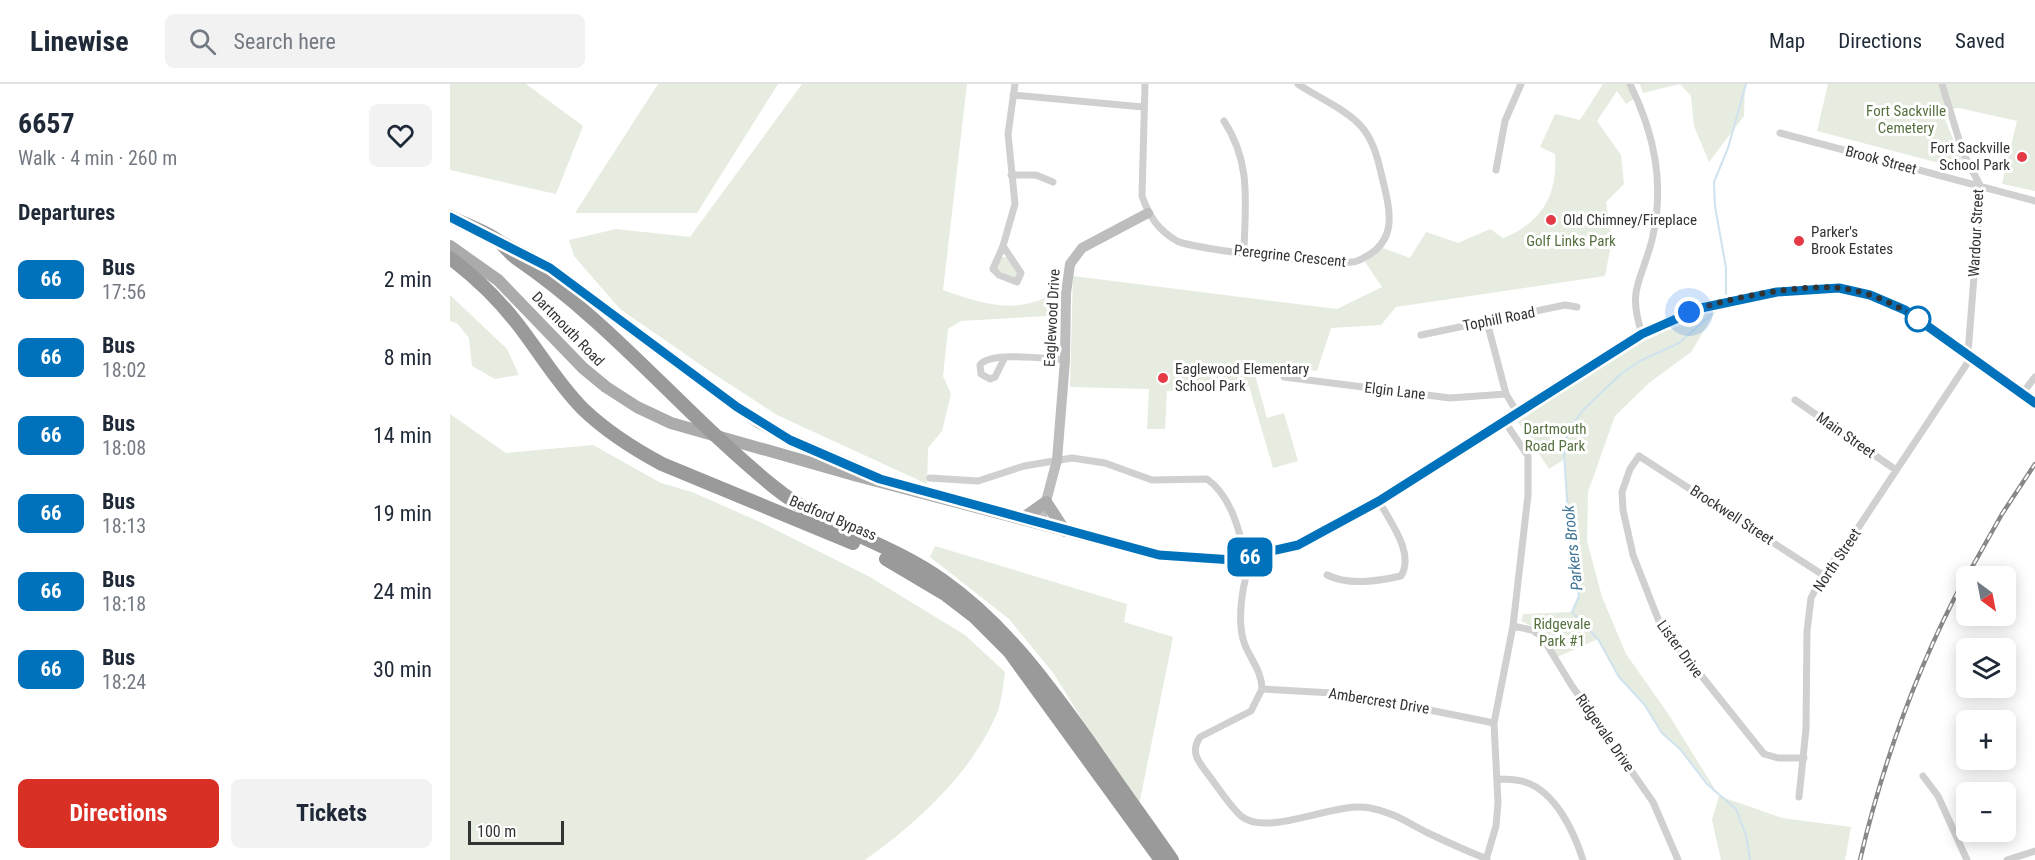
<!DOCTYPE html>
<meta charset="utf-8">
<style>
body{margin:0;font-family:"Roboto Condensed",sans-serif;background:#f2f2f3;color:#1f2937;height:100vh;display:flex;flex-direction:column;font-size:22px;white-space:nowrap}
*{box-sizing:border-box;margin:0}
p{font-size:20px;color:#747a83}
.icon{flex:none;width:33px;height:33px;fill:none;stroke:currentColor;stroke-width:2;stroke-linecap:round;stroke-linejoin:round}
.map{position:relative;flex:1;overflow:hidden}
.drawer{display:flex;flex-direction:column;background:#fff;width:450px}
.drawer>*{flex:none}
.badge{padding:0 12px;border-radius:9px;font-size:21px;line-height:39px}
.needle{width:39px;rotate:148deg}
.controls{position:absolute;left:1506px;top:482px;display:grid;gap:12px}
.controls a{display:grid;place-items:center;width:60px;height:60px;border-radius:9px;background:#fff;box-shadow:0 3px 15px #0003;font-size:30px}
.scale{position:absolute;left:18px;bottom:15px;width:96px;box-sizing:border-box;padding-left:6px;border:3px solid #333;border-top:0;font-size:16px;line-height:21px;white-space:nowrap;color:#333;-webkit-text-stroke:4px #fff;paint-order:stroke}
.you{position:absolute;width:30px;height:30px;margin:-15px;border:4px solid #fff;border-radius:50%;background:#1a73e8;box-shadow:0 0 0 9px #1a73e833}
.map>.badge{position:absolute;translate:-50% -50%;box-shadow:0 0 0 3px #fff}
h2{padding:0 18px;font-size:22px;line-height:54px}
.round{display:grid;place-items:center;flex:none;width:63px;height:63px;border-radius:9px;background:#f2f2f3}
.summary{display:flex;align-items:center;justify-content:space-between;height:102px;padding:0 18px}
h1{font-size:28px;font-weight:700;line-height:45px}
.primary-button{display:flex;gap:12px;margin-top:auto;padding:12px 18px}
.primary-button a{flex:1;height:69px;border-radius:9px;background:#d93025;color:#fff;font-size:24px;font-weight:700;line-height:69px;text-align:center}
.primary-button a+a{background:#f2f2f3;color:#1f2937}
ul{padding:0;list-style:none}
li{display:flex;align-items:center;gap:18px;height:78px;padding:0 18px}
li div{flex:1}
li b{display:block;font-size:22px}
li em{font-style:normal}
li .badge{min-width:66px;font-weight:700;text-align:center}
header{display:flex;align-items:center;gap:36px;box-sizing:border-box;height:84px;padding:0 30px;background:#fff;border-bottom:2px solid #e0e1e3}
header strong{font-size:28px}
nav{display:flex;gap:33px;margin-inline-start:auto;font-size:21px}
.search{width:420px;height:54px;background:#f2f2f3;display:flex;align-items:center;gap:15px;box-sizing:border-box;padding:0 21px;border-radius:9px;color:#747a83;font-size:22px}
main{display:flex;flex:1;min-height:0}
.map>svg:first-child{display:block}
</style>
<header>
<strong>Linewise</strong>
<div class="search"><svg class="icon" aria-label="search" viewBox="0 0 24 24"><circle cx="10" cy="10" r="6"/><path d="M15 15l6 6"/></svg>Search here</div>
<nav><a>Map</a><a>Directions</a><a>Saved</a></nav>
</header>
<main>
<section class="drawer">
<div class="summary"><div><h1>6657</h1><p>Walk · 4 min · 260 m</p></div><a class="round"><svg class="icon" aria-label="heart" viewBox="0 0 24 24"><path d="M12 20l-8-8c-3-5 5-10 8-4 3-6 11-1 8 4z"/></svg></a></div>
<h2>Departures</h2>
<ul>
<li><span class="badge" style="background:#0072bc;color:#fff">66</span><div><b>Bus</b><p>17:56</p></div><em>2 min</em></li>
<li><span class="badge" style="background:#0072bc;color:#fff">66</span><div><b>Bus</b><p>18:02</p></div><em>8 min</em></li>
<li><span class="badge" style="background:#0072bc;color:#fff">66</span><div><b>Bus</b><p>18:08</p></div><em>14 min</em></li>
<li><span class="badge" style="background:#0072bc;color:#fff">66</span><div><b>Bus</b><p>18:13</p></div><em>19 min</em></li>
<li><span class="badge" style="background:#0072bc;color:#fff">66</span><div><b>Bus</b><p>18:18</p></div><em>24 min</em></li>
<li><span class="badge" style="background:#0072bc;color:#fff">66</span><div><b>Bus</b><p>18:24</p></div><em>30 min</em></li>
</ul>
<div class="primary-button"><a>Directions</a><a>Tickets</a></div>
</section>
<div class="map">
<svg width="1585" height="776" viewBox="0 0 1585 776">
<rect width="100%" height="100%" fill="#fff"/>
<path fill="#e6ecdf" d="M0 0H76L133 42 106 110 0 86Z
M208 0H328L247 129H125Z
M352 0H517L493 206C528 218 559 230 595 214L598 232 511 237 498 245 493 292 501 310 492 347 478 364 477 400 327 331 261 288 170 225 124 172 119 156 166 145 240 153Z
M1153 0H1178L1185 14 1176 20 1167 7 1147 37 1171 71 1174 100 1156 118 1162 156 1155 192 946 223 931 241 881 244 867 287 835 282 827 286 803 284 817 334 834 329 848 377 823 384 799 302 717 307 715 345H697L699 305 620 303 623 192 887 225 932 203 915 178 933 164 960 174 976 148 1008 159 1040 145 1053 154C1091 139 1108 112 1105 70L1090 63 1105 30 1130 36Z
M1190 0H1295L1294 32 1259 78 1244 42 1241 12 1230 0 1193 9Z
M1378 0H1585V107L1552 100 1567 37 1509 24 1491 26 1516 86 1367 47Z
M550 173H556L569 190 565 195 545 184Z
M0 211 57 265 69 291 45 295 22 282 19 254 7 239 0 237Z
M1267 225 1241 268 1199 299 1165 332 1138 408 1137 457 1152 513 1176 570 1217 628 1269 712 1332 734 1401 743 1395 776H1271L1262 736 1269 712 1230 665 1212 649 1194 620 1169 593 1148 555 1105 574 1084 543 1071 537 1073 530 1122 528 1129 512 1120 463 1115 375 1099 385 1068 338C1131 295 1194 247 1267 225Z
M0 330 56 369 143 361 211 399 242 408 310 438 420 493 515 551 555 588C553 601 552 617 547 629 521 690 468 738 415 776H0Z
M485 462 677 520 674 538 723 553 688 726 604 590 559 535 480 473Z"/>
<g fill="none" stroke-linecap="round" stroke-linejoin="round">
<path stroke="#cfe2ee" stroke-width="2" d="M1276 210V184L1265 122 1264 98 1278 64 1296 0
M1262 230 1229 259 1190 277 1172 289 1133 326 1118 347 1114 370 1120 459 1129 512 1122 528 1148 555 1169 593 1194 620 1212 649 1230 665 1257 700 1286 725 1296 751 1300 776"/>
<path stroke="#d0d0d0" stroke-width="7" d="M695 0 692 112C699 132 708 146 727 157 743 165 892 183 907 177 949 160 941 129 932 93 928 75 923 54 909 40 892 23 867 13 848 0
M1180 0C1205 51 1215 101 1202 156 1191 199 1177 204 1192 250
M1492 0 1513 69 1531 103 1518 269
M563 11 693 23
M774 37C802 80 795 119 794 168
M1330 49 1585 117
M1046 86 1055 37 1071 0
M561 91H586L603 98
M553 162 571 189 567 198 549 191 543 185 553 162 565 120 558 50 565 0
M1037 238 1056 310 1068 330
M971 251 1115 221 1127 223
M554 275 545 293 540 295 531 290 530 281C540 267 597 275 615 276
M834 293 1000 314 1056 310
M1572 310 1585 293
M1345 316 1446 386
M480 394 528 397 574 382 622 374 655 379 702 396 757 395C781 412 790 447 795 474
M804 473C792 493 786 539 795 561 801 576 812 588 812 605L801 627 750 653C740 668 748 677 757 689 768 703 778 720 791 732 818 754 884 717 920 724 943 728 958 739 978 749 997 758 1017 767 1037 775
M783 476 795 495
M877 491C899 502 928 497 951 492 965 469 940 438 929 417
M1063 542 1082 546 1092 553 1122 602 1203 718 1228 776
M812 605 900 610 1044 639
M1354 674H1328L1314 670 1210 540 1183 471 1173 426 1172 408 1180 385 1189 372 1373 491
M1473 692 1488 712 1517 776
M1047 695C1057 695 1066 695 1075 698 1106 708 1124 748 1133 776
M1349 713 1356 645 1357 547 1361 514 1373 491 1406 447 1522 272
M1036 776 1046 742 1048 719 1044 639 1063 542 1078 411V372L1055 338
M1557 776 1585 767"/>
<path stroke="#bdbdbd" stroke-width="10" d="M590 440 607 376 615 276 616 209 620 180 632 164 698 129"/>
<path stroke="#ababab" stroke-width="12" d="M52 158 100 184 308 338 340 355 416 388
M0 162 48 196 133 284 156 303 187 323 221 339 404 391 709 471 783 476 848 461 929 417 1192 250 1251 224 1327 208 1389 204 1420 211 1455 226 1585 319
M572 435 596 418 615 447"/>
<path stroke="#9a9a9a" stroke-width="14" d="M0 133C14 140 31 146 44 154 53 159 58 168 66 174 162 239 234 330 324 403 374 444 439 458 492 496 553 539 594 595 637 655 665 696 694 736 722 776
M0 174C24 192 47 214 66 238 89 267 107 299 133 325 157 348 184 365 212 380L403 459
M436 475 495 510 525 533 559 567 711 776"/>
<defs>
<path id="rail" d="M1517 492 1552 430 1585 380
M1410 776C1433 678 1468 581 1516 492"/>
</defs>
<use href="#rail" stroke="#888" stroke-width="4.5"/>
<use href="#rail" stroke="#fff" stroke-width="2" stroke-dasharray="7" stroke-linecap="butt"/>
</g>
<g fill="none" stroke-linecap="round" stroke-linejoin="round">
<defs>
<path id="line" d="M0 133 100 184 287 323 340 356 430 395 709 471 783 476 848 461 929 417 1192 250 1251 224 1327 208 1389 204 1420 211 1455 226 1585 319"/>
</defs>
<use href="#line" stroke="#fff" stroke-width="14"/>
<use href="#line" stroke="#0072bc" stroke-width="9"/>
<path stroke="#333" stroke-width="6" stroke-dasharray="0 10.8" d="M1239 228C1278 214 1348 200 1390 204 1418 207 1448 221 1471 237L1468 235"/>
</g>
<g fill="#e63946" stroke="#fff" stroke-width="2">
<circle cx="1572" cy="73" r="6"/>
<circle cx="1101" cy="136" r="6"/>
<circle cx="1349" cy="157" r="6"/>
<circle cx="713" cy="294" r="6"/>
</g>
<circle fill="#fff" stroke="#0072bc" stroke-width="3" cx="1468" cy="235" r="12"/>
<g text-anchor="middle" stroke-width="6" stroke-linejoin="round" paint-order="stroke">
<g font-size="15" fill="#56703f" stroke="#fff">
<text x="1456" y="32">Fort Sackville<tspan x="1456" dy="17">Cemetery</tspan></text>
<text x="1121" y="162">Golf Links Park</text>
<text x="1105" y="350">Dartmouth<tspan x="1105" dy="17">Road Park</tspan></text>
<text x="1112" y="545">Ridgevale<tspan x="1112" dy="17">Park #1</tspan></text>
</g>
<g font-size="15" fill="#333" stroke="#fff" text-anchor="start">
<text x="1560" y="69" text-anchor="end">Fort Sackville<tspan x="1560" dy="17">School Park</tspan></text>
<text x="1113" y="141">Old Chimney/Fireplace</text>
<text x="1361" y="153">Parker's<tspan x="1361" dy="17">Brook Estates</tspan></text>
<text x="725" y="290">Eaglewood Elementary<tspan x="725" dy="17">School Park</tspan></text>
</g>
<g font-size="15" fill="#333" stroke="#fff">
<text transform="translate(1431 76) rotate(15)" y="5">Brook Street</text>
<text transform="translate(1526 149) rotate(-87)" y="5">Wardour Street</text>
<text transform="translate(840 172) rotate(6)" y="5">Peregrine Crescent</text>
<text transform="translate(602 234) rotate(-87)" y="5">Eaglewood Drive</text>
<text transform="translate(1049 235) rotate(-11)" y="5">Tophill Road</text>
<text transform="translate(118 245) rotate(46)" y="5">Dartmouth Road</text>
<text transform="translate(945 307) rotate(7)" y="5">Elgin Lane</text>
<text transform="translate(1396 351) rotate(35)" y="5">Main Street</text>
<text transform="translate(1282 431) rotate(33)" y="5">Brockwell Street</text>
<text transform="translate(383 434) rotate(23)" y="5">Bedford Bypass</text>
<text transform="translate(1387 476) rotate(-56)" y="5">North Street</text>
<text transform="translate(1230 565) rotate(54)" y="5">Lister Drive</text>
<text transform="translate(929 617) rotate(9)" y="5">Ambercrest Drive</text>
<text transform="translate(1155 649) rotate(55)" y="5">Ridgevale Drive</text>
</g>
<g font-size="16" font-style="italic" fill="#3f7597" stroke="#fff">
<text transform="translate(1122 464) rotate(-96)" y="6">Parkers Brook</text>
</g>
</g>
</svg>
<div class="controls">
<a><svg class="needle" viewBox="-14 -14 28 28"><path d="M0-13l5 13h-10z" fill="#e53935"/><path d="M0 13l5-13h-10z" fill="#747a83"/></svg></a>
<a><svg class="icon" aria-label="layers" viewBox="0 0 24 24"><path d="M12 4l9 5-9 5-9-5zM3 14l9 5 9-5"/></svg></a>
<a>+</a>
<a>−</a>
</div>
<div class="scale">100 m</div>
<div class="you" style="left:1239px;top:228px"></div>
<b class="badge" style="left:800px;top:473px;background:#0072bc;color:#fff">66</b>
</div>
</main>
